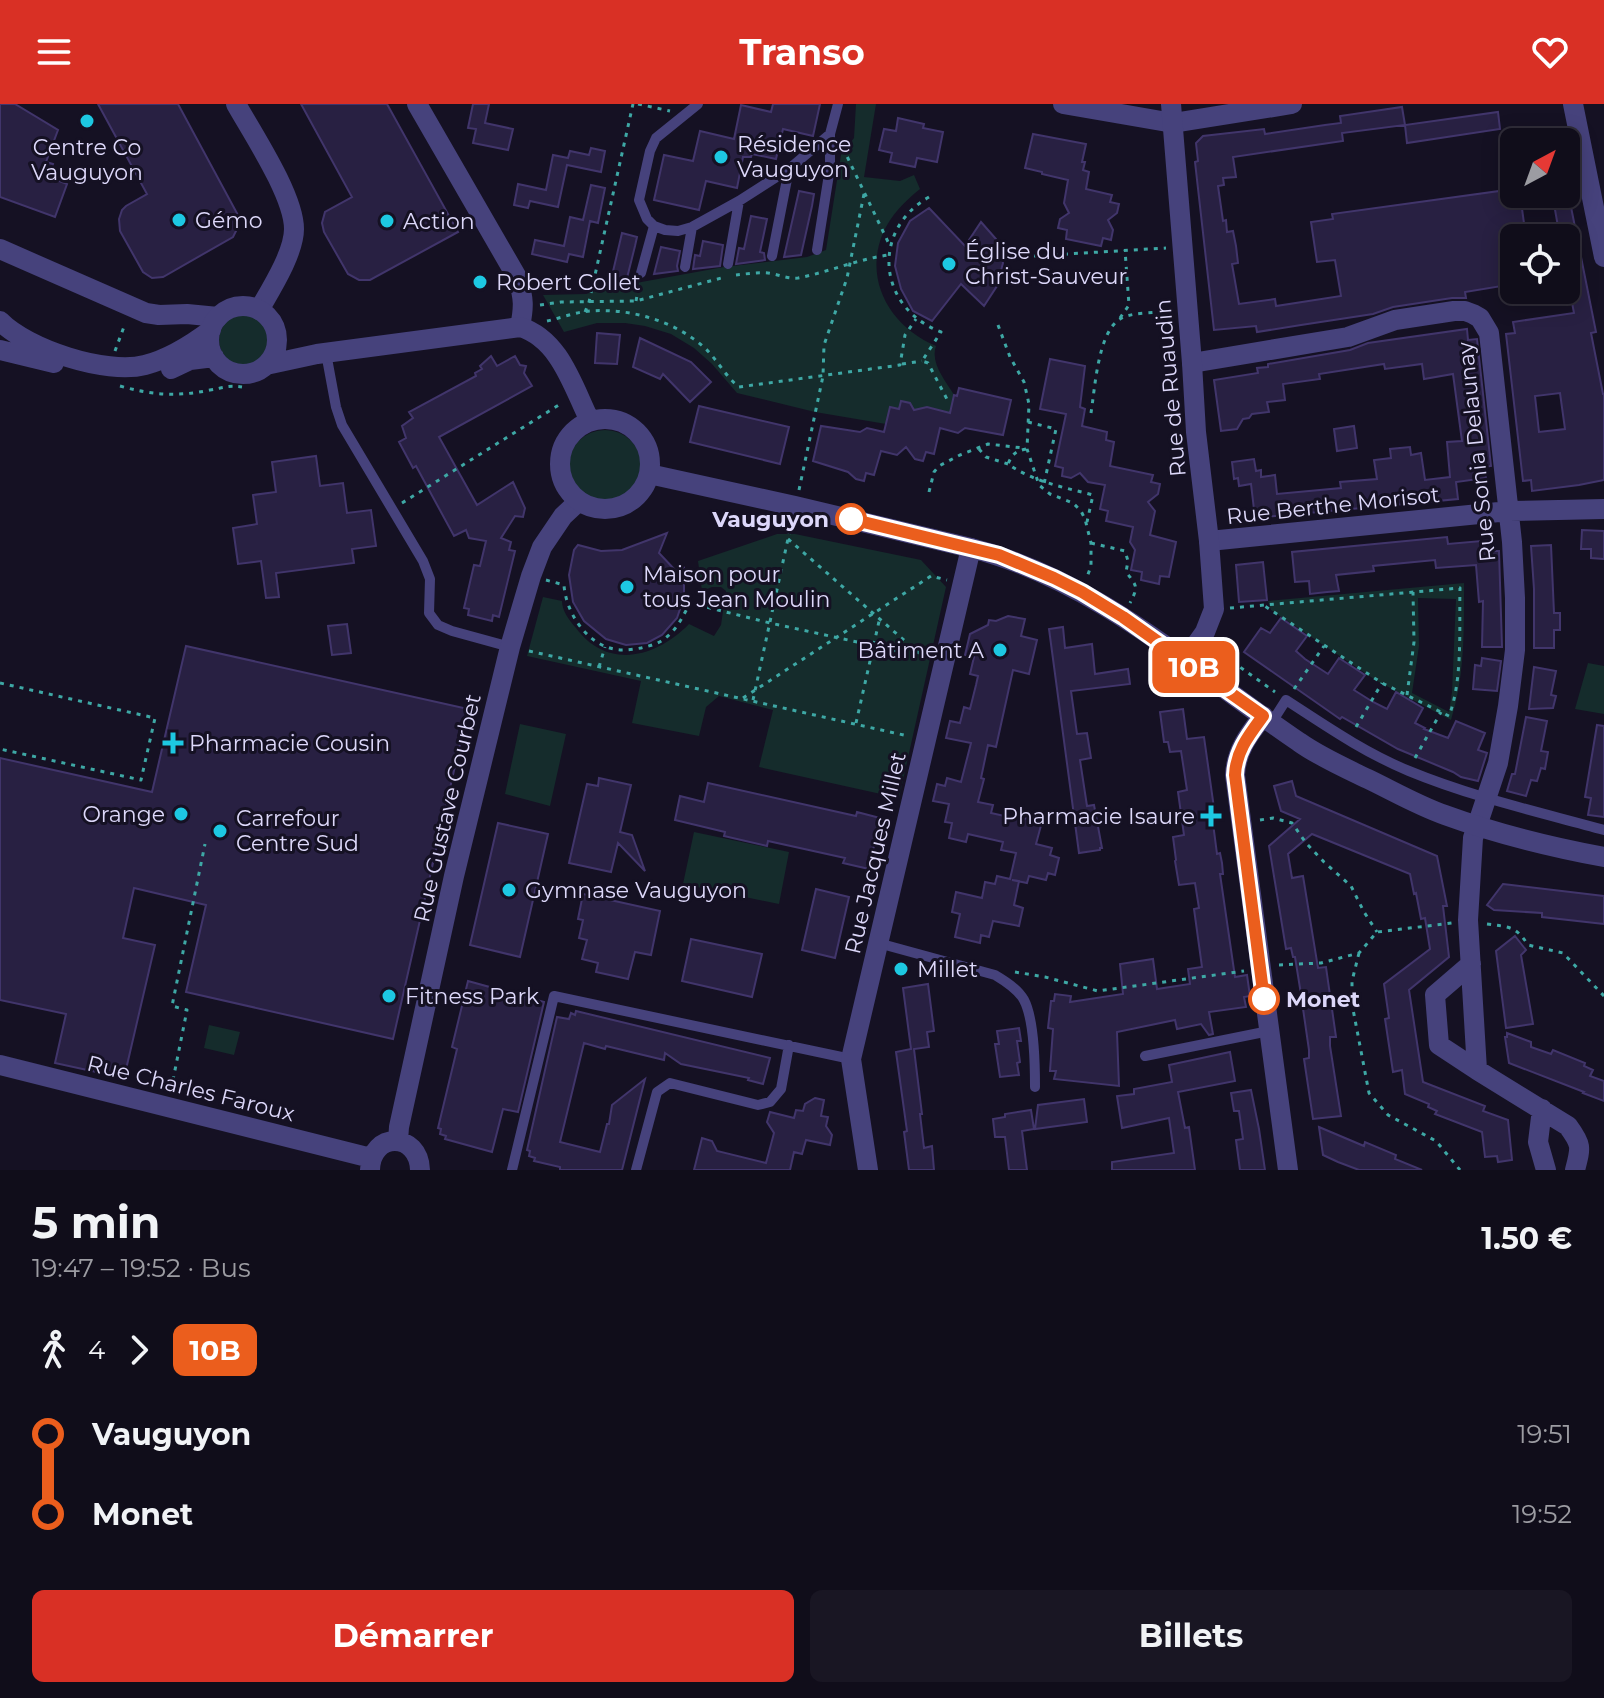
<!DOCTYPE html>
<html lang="fr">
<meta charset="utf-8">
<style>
body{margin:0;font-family:Montserrat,sans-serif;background:#191623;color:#f1f3f6;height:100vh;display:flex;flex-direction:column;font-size:30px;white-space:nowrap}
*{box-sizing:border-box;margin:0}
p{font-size:26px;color:#9c9ca2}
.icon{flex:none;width:44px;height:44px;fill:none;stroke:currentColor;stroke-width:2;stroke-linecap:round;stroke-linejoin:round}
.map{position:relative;height:1066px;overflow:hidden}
.details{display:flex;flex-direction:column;background:#100d1a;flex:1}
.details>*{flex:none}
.badge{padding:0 16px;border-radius:12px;font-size:28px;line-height:52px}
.needle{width:52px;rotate:41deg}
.buttons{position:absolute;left:1500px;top:24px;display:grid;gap:16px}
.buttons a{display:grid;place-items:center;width:80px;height:80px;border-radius:12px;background:#100d1a;box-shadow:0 4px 20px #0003,0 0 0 2px #302d39;font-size:40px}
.map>.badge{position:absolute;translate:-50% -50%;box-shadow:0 0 0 4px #fff}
.legs{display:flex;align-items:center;gap:12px;height:88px;padding:0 32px;font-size:26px}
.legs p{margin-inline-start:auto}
.head{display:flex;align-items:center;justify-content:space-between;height:136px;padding:0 32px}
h1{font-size:44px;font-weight:700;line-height:60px}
.action{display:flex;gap:16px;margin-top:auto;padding:16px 32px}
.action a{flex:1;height:92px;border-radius:12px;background:#d93025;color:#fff;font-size:32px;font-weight:700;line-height:92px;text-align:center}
.action a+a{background:#191623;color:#f1f3f6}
ul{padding:0 32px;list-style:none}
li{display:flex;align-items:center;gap:28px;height:80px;font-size:30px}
li i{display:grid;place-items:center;width:12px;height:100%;margin:0 10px;background:currentColor}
li i::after{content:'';width:20px;height:20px;margin:-10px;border:6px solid;border-radius:50%;background:#100d1a}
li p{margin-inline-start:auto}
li:first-child i{background:linear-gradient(#0000 50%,currentColor 0)}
li:last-child i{background:linear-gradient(currentColor 50%,#0000 0)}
header{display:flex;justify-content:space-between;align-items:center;height:104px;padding:0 32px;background:#d93025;color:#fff;font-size:36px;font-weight:700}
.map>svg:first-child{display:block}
</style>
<header><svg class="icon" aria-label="menu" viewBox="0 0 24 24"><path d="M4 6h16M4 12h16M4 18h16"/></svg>Transo<svg class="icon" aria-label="heart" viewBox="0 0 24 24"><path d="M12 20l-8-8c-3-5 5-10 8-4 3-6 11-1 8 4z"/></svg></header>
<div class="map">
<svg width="1604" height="1066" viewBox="0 0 1604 1066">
<rect width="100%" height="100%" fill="#151123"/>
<path fill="#152c2c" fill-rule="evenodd" d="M856 0H876L864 73 900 77 914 71 920 85C905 97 891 111 883 129 863 177 891 223 936 242 930 259 945 276 954 291L950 309 927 303 924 304 922 308 912 305 910 299 901 297 899 305 890 303 892 321 815 308 737 289 712 260 694 244 671 230 645 222 625 219H597L564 228 543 191 586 190 603 185 724 163 807 153 826 146 841 51 854 34Z
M219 236a25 25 0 1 1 50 0a25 25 0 1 1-50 0Z
M568 363a37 37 0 1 1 74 0a37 37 0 1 1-74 0Z
M777 430H795L921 456 946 483 899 694 759 663 773 606 719 592 706 603 699 632 632 619 641 577 527 552 543 493 562 497C562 507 569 516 576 524 608 567 657 553 689 520L714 532 721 521 726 487 721 483H712L702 487 698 457Z
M1464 479C1464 526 1465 571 1451 616L1377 577 1271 506 1268 497ZM1418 494 1456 495 1452 588 1449 608 1412 589 1419 542Z
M1588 559 1604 562V610L1575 605Z
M520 620 566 630 550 702 505 690Z
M694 728 789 748 779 800 683 780Z
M209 921 240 928 234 951 204 944Z"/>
<path fill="#282042" stroke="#41356b" stroke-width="2" fill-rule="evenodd" d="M0 0H15L58 26 46 58 53 60 49 73 67 80 55 113 0 93Z
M98 0H178L239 113V121L233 133 163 173 152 174 143 168 120 127 119 115 122 106 126 102 147 90Z
M301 0H387L458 128 370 176H359L348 170 324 128 322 119 325 108 352 93Z
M473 0H489L485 19 513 25 508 46 473 39 476 25 468 24Z
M773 0H820L813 32 783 25 776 55 752 50 751 53H743L737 84 706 77 699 106 654 96 664 51 693 57 700 27 734 35 741 1 771 8Z
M1402 3 1405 21 1342 29 1343 37 1233 53 1236 73 1223 74 1224 81 1218 82 1223 117 1226 116 1227 128 1233 127 1236 142 1238 159 1232 160 1239 200 1275 195 1276 202 1341 192 1335 156 1317 158 1311 118 1333 115 1332 110 1514 85V90H1520L1526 134H1514V180L1465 188 1466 194H1452L1393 203 1373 210 1301 221 1257 228 1256 222 1214 226 1195 58 1198 57 1196 39 1203 32 1264 25 1265 30 1325 21 1341 19 1340 12Z
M1498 8 1500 25 1407 39 1405 21Z
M898 14 924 20 923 24 943 28 937 58 917 54 915 63 890 58 892 49 879 46 884 25 896 27Z
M1033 30 1086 40 1082 58H1085L1083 66 1089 68 1086 85 1112 91 1110 98 1119 100 1117 109 1108 116 1113 126 1111 136 1103 134 1101 142 1066 135 1067 126 1058 124 1060 115 1069 109 1064 99 1068 76 1042 70V68L1025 64Z
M591 44 605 47 601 68 567 61 558 103 530 97 528 104 514 101 518 80 546 86 553 51 568 54 570 47 589 51Z
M591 81 605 84 598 119 590 117 583 153 569 150 567 158 532 150 535 136 564 142 570 113 583 116Z
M799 87 814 90 812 102 801 151 784 153Z
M1569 93 1596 228 1591 229 1603 290H1604V376L1579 381 1532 387 1531 376 1523 377 1506 230 1515 229 1513 218 1574 209 1569 183H1566V134H1560L1554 100ZM1560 289 1565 325 1539 328 1535 292Z
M929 104 965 142 981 118 996 135 1003 159 997 182 984 202 961 180 932 217 913 207 901 185 895 162 898 139 910 117Z
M751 112 767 115 760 148 764 149 765 156 736 160 739 144 744 145Z
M622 129 637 133 635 142 627 174 611 176Z
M703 137 723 141 720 162 693 165 695 151 700 152Z
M661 143 680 147 677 162 678 167 654 170Z
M1467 225 1468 236 1477 235 1491 362 1484 363 1486 374 1456 378 1458 395 1255 414 1251 380 1239 382 1238 374 1234 375 1232 358 1254 355 1256 367 1261 366V373L1275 371 1277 390 1341 384 1340 378 1377 375 1374 356 1391 354 1390 345 1410 343 1411 351 1421 349 1425 376 1450 373 1447 338 1462 337 1453 270 1424 275 1422 260 1385 265 1384 260 1319 270 1320 275 1283 280 1285 296 1267 298 1269 308 1252 310 1249 314 1243 315 1237 325 1221 327 1214 276 1258 269 1257 264 1268 263V260L1350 246 1368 239Z
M597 229 620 231 617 260 595 259Z
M640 234 691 258 711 278 690 298 663 270 660 275 633 263Z
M491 252 497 262 515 252 520 261 526 262 524 269 532 282 439 333 477 401 513 378 525 404 523 413 515 412 501 434 511 438 509 446 515 447 499 513 493 511 492 517 468 511 469 505 464 504 474 461 480 462 486 437 469 434 466 426 454 432 416 362 413 364 399 338 406 334 402 322 413 314 409 308 476 272 475 269 482 265 480 262Z
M1050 255 1085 262 1080 303 1085 305 1082 322 1107 328 1106 336 1114 338 1110 362 1153 371 1151 378 1160 380 1158 390 1148 398 1155 407 1150 431 1176 438 1169 473 1160 472 1159 480 1141 476 1142 468 1131 466 1135 446 1130 438 1133 423 1106 417 1108 407 1100 405 1105 381 1088 378 1080 369 1071 374 1062 372 1063 364 1055 362 1066 310 1040 305Z
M959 284 1011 296 1003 331 965 324 958 329 940 324 934 350 926 348 923 357 915 355 906 343 897 351 881 347 874 371 866 369 864 377 856 375 848 368 813 357 821 322 860 328 867 324 884 328 890 303 899 305 901 297 910 299 914 306 927 303 950 309 954 291 957 292Z
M699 302 789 323 780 360 690 338Z
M1354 322 1357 344 1337 347 1334 325Z
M316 352 320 382 343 379 347 409 371 406 376 442 352 445 354 459 276 469 279 493 266 494 261 457 238 460 233 424 257 420 253 391 276 388 272 358Z
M1582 426 1604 427V455L1591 454V445H1581Z
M667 429 659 449 676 467 684 464V493L677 514 662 531 647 539 626 541 606 535 584 517 573 498 569 471 574 446 578 441 601 447 622 446Z
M1447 433 1448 440 1493 436 1494 447H1499L1502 543H1482L1483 497 1479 498 1476 461 1436 464 1435 456 1373 462 1374 467 1336 471 1339 487 1327 488 1310 490 1309 477 1295 478 1292 448Z
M1551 441 1554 509H1560V526H1554V544H1534V485L1531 442Z
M1263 458 1267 496 1239 498 1236 461Z
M1008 512 1025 515 1021 532 1037 536 1029 570 1013 566 996 643 988 641 981 674 984 675 978 698 993 701 991 709 1023 716 1032 711 1043 714 1036 740 1052 744 1050 751 1059 754 1055 771 1048 769 1046 776 1029 772 1027 779 1012 776 1019 777 1014 801 1023 804 1019 822 993 817 989 833 981 831 980 839 955 833 960 810 952 808 956 788 982 794 985 778 995 780 997 772 1010 775 1016 749 1001 746 1003 738 968 730 966 738 949 734 952 719 945 718 949 700 933 697 937 680 945 682 947 674 961 678 971 639 946 634 950 617 960 619 964 603 970 605 976 581 978 572 970 570 974 553 965 551 970 530 988 521 989 516 996 517Z
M1281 514 1307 532 1296 547 1305 555 1328 570 1339 554 1365 571 1354 586 1373 598 1387 605 1396 588 1423 604 1415 619 1425 624 1424 625 1448 634 1456 617 1485 629 1478 646 1487 649 1478 677 1461 673 1453 668 1398 645 1342 613 1340 615 1244 548 1261 524 1270 529Z
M347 520 351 549 332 551 328 522Z
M1063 523 1065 544 1092 540 1095 570 1128 565 1130 580 1071 587 1077 630 1087 629 1091 654 1080 656 1087 702 1094 701 1102 744H1100V746L1079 749 1049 525Z
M186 542 468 605 393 935 186 888 206 801 134 784 123 834 155 841 124 974 55 959 66 910 0 896V654L152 688Z
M1482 554 1501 557 1497 587 1473 585 1475 561 1481 562Z
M1534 563 1556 567 1551 591 1556 592 1553 604 1529 605Z
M1183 605 1187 635 1204 633 1214 704H1211L1217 750 1220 749 1222 759 1223 770H1220L1235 873 1247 871 1250 892 1244 893 1246 903 1209 908 1213 930 1209 931 1201 920 1177 925 1175 916 1117 928 1119 982 1054 975 1056 967H1050L1053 925 1048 924 1051 897H1054L1055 890 1071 892 1070 898 1123 890 1120 860 1153 855 1157 885 1190 880 1188 865 1202 863 1194 805 1199 804 1195 779 1179 781 1175 757 1176 756 1173 733 1184 731 1178 688 1187 686 1181 647 1170 648 1168 638H1164L1160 608Z
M1526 613 1547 617 1541 647 1548 648 1545 665 1541 664 1537 677 1531 676 1526 692 1507 687 1512 670H1515Z
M1597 621 1604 622V713L1588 711 1591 694 1585 693Z
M599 674 631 681 620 728 632 731 645 767 618 739 611 768 569 759 587 680 598 682Z
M1292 677 1296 692 1437 752 1447 802H1443L1449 853 1409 886 1423 978 1485 1002 1483 1007 1508 1016 1512 1056 1498 1058 1497 1052 1485 1053 1482 1028 1435 1010 1437 1007 1428 1003 1429 1000 1405 990 1402 966 1393 968 1385 915 1389 914 1384 880 1430 845 1425 814 1421 815 1416 789 1414 790 1410 770 1312 730 1288 750 1292 774 1303 772 1318 864 1326 863 1336 933H1330V942L1341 1012 1313 1015 1304 955 1309 954V946L1300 884 1295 853H1293L1291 844 1286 845 1269 742 1300 715 1281 707 1274 682Z
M708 679 856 712 857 708 880 714 869 765 843 759 845 754 768 737 767 742 724 732 725 728 675 716 680 692 704 698Z
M498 719 548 730 520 853 470 841Z
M1503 780 1604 792V820L1542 813V809L1494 806 1487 801Z
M816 785 849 793 835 854 802 846Z
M583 790 660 807 651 851 635 848 628 875 596 868 598 859 582 855 587 836 579 834 583 816 578 815Z
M1515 832 1526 846 1521 851 1533 920 1506 924 1496 847Z
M691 835 762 850 752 893 682 877Z
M468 877 544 898 518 1008 503 1005 492 1048 445 1035 446 1032 440 1030 441 1025 438 1024 457 945 452 943Z
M928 880 934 927 927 928 929 943 914 945 922 1010H920L924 1044 932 1042 934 1066H909L904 1028 907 1027 896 948 911 945 903 884Z
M576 907 770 954 763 980 748 976 749 974 681 960 665 949 664 956 606 942 605 945 584 939 560 1038 600 1048 607 1020H609L612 1001 645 975 622 1066H560V1063L534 1057 535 1054 529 1052 530 1047 527 1046 557 913 569 915 571 909 575 911Z
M1019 924 1021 937H1017L1020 958 1017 959 1019 971 1000 973 995 940H999L997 927Z
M1507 929 1531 938V943L1551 950 1553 946 1585 959 1584 962 1593 966 1590 972 1604 977V997L1583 989 1584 988 1509 959 1505 933H1507Z
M1230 948 1235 977 1178 988 1185 1024 1189 1023 1195 1066H1112V1058L1174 1049 1169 1014 1122 1024 1117 992 1134 990V985L1172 978 1169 961Z
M1251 986 1259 1025 1265 1066H1240L1236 1036 1243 1035 1239 1007H1234L1231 989Z
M815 994 824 996 821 1012 828 1013 826 1022 832 1031 830 1041 806 1036 802 1050 794 1048 790 1066H694L702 1034 712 1037 717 1047 766 1059 774 1029 767 1018 770 1008 794 1014 796 1006 803 1007 805 1000Z
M1084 995 1087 1018 1035 1025 1038 1001Z
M1031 1006 1034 1025 1022 1027 1027 1066H1009L1005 1033H995L993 1015 1005 1013V1010Z
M1319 1023 1364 1042 1365 1038 1396 1051 1395 1055 1422 1066H1359L1338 1058 1323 1051Z"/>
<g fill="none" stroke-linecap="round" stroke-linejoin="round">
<path stroke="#3ea8a5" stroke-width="3" stroke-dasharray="4 6" stroke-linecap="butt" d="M638 0 670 7
M843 44 890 142
M929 93C870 127 878 204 941 228L922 257 928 259 949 299
M1034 152 1166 144
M736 171C746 170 757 168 768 169 778 170 787 175 798 174 829 168 858 155 889 151
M636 197 639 181
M540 201 561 198 636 197 725 173
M585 208 589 198 633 0
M1120 214 1129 201 1125 146
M547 217C561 214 575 208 590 207 630 204 676 217 706 245 718 257 726 273 739 283L900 261 905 231 916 215
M998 221 1010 253 1024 278 1029 300 1027 345 1039 381 1050 390 1073 399 1081 407 1085 415 1091 439V462L1087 473
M115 247 125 220
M902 260 922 257
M120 282C151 291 178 293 210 286 223 284 228 281 242 283
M1091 309C1095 284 1098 228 1120 215 1130 208 1157 209 1170 207
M1028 318 1056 325 1044 380
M979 345 986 353 1008 360
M1026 345C1016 347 1012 350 1008 360 1034 378 1063 383 1093 391L1087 418
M799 386 823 272 824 241 847 174 864 90
M929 388 934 368 939 362 960 351 988 340 1023 344
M402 399 562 299
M788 435 921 551
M1091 439 1125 447 1128 457 1126 468C1138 483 1138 483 1130 499
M546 476 564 481C566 510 589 545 622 546 628 546 635 545 641 544 649 542 658 540 664 535 677 526 683 512 690 499L770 519 926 553
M1230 504 1460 484C1459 524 1463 575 1449 612L1382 579 1263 501
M1216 546 1275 588
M529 547 908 632
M599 563 605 543
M0 579 155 614 141 676 0 645
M1294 585 1324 542
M1407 591 1414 538 1413 488
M743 594 931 472 947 476
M753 596 791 421
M856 619 880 513
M1356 623 1382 579
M1415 654 1441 608
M1260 716 1273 714 1292 719 1306 739 1324 758 1351 782 1364 808 1377 828
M1487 820C1509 823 1516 822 1528 841L1563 849 1604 892
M1359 849 1352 877V900L1369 989 1388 1011 1436 1037 1460 1066
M1279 861 1321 859 1359 849 1377 828 1452 819
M1015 868 1045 873 1098 887 1244 867
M171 986 187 906 172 902 205 740"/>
<path stroke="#46427c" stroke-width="10" d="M698 0 656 34 650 47 639 96 647 115 654 122 665 126 678 127 692 123 739 97 789 65 830 30 838 0
M817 146 830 64V30
M772 152 789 65
M728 160 739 97
M685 163 692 123
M641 169 654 122
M326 249 336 303 342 321 423 457 430 475 429 509 438 521 452 527 510 543
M1272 618 1286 596C1326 622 1365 649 1409 667 1472 693 1539 708 1604 726
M878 839 995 871C1005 877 1018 885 1024 896 1034 915 1035 960 1035 983
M1145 952 1269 927
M512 1066 554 892 851 955
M636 1066 657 988 670 979 758 1001 770 998 781 985 789 941"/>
<path stroke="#46427c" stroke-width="20" d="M236 0C253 30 294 92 294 125 294 149 271 185 259 206
M417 0 518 175C524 195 524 203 520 223
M1063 0 1173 19 1292 0
M1573 0 1604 153
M0 145 146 209 159 211 187 210 218 213
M1192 259 1348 233 1395 216 1454 207H1465L1473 210 1480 214 1489 229 1512 438 1515 494V546L1508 602 1498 659 1473 734 1468 816 1477 966 1568 1022C1582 1041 1581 1043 1575 1066
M1209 437 1509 407 1604 405
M1471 860 1435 891 1439 941 1477 966
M0 961 371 1054
M1542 1005 1538 1038 1546 1066
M398 1037 399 1023 454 772 510 543 531 472 542 443 563 412 579 397
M370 1066C371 1027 419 1028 420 1066
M868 1066 851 955 971 444"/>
<path stroke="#46427c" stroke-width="20" d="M1171 0 1192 259 1196 328 1209 437 1214 505 1205 528 1185 556
M209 236a34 34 0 1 1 68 0a34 34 0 1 1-68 0Z
M0 217C27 245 106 271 145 261 169 255 191 241 211 226
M0 246 54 259
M266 261 317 250 520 223C560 235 573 283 590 317
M171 265 190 256 214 253
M560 360a45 45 0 1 1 90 0a45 45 0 1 1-90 0Z
M649 370 795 402 971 444C1097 476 1194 567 1299 638 1320 653 1345 664 1368 675 1393 687 1419 702 1445 711 1497 730 1550 743 1604 753
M1263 612C1249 630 1236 647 1235 671L1288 1066"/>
</g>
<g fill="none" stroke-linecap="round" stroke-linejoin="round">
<defs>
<path id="line-1" d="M851 415 999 451 1054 474 1082 488 1123 513 1263 612C1249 631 1236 647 1235 671L1264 895"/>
</defs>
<use href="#line-1" stroke="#fff" stroke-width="18"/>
<use href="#line-1" stroke="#eb5e1d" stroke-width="12"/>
</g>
<g fill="#1dc8e2" stroke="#151123" stroke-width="3">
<circle cx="87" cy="17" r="8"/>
<circle cx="721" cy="53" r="8"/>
<circle cx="179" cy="116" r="8"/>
<circle cx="387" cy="117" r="8"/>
<circle cx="949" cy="160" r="8"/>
<circle cx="480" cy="178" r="8"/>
<circle cx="627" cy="483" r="8"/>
<circle cx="1000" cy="546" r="8"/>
<path d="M169 627h8v8h8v8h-8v8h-8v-8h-8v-8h8z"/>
<circle cx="181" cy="710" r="8"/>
<path d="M1207 700h8v8h8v8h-8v8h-8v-8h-8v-8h8z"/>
<circle cx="220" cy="727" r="8"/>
<circle cx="509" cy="786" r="8"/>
<circle cx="901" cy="865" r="8"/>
<circle cx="389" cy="892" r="8"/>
</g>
<g fill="#fff" stroke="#eb5e1d" stroke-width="4">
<circle cx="851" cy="415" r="14"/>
<circle cx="1264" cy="895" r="14"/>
</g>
<g text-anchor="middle" stroke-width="6" stroke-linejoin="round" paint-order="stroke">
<g font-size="22" fill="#ddd8fa" stroke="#151123" text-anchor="start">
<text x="737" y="48">Résidence<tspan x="737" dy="25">Vauguyon</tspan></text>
<text x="87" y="51" text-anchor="middle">Centre Co<tspan x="87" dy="25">Vauguyon</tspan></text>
<text x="195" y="124">Gémo</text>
<text x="403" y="125">Action</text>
<text x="965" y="155">Église du<tspan x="965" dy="25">Christ-Sauveur</tspan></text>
<text x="496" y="186">Robert Collet</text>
<text x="643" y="478">Maison pour<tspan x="643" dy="25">tous Jean Moulin</tspan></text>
<text x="984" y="554" text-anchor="end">Bâtiment A</text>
<text x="189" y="647">Pharmacie Cousin</text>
<text x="165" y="718" text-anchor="end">Orange</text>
<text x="1195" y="720" text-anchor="end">Pharmacie Isaure</text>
<text x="236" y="722">Carrefour<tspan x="236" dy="25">Centre Sud</tspan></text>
<text x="525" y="794">Gymnase Vauguyon</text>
<text x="917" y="873">Millet</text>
<text x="405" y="900">Fitness Park</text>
</g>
<g font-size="22" fill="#ddd8fa" stroke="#151123">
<text transform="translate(1170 284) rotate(-95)" y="8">Rue de Ruaudin</text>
<text transform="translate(1476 348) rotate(-96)" y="8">Rue Sonia Delaunay</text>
<text transform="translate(1333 401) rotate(-6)" y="8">Rue Berthe Morisot</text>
<text transform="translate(447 704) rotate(-77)" y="8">Rue Gustave Courbet</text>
<text transform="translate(875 749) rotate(-77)" y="8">Rue Jacques Millet</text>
<text transform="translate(191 984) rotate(14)" y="8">Rue Charles Faroux</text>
</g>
<g font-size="22" font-weight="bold" fill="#ddd8fa" stroke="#151123" text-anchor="end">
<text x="829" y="423">Vauguyon</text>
<text x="1286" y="903" text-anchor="start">Monet</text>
</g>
</g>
</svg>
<div class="buttons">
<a><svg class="needle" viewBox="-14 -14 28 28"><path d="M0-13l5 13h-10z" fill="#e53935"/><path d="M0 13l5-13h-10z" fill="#9c9ca2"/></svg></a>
<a><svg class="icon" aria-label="locate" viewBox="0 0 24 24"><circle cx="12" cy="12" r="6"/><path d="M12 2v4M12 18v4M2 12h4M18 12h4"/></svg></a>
</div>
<b class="badge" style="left:1194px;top:563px;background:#eb5e1d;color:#fff">10B</b>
</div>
<section class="details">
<div class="head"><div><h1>5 min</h1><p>19:47 – 19:52 · Bus</p></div><b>1.50 €</b></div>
<div class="legs"><svg class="icon" aria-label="walk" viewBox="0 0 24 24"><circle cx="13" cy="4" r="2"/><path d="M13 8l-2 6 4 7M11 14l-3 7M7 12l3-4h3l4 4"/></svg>4<svg class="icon" aria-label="forward" viewBox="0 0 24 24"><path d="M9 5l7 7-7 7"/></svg><b class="badge" style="background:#eb5e1d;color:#fff">10B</b></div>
<ul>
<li><i style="color:#eb5e1d"></i><b>Vauguyon</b><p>19:51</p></li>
<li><i style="color:#eb5e1d"></i><b>Monet</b><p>19:52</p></li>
</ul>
<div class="action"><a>Démarrer</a><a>Billets</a></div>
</section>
